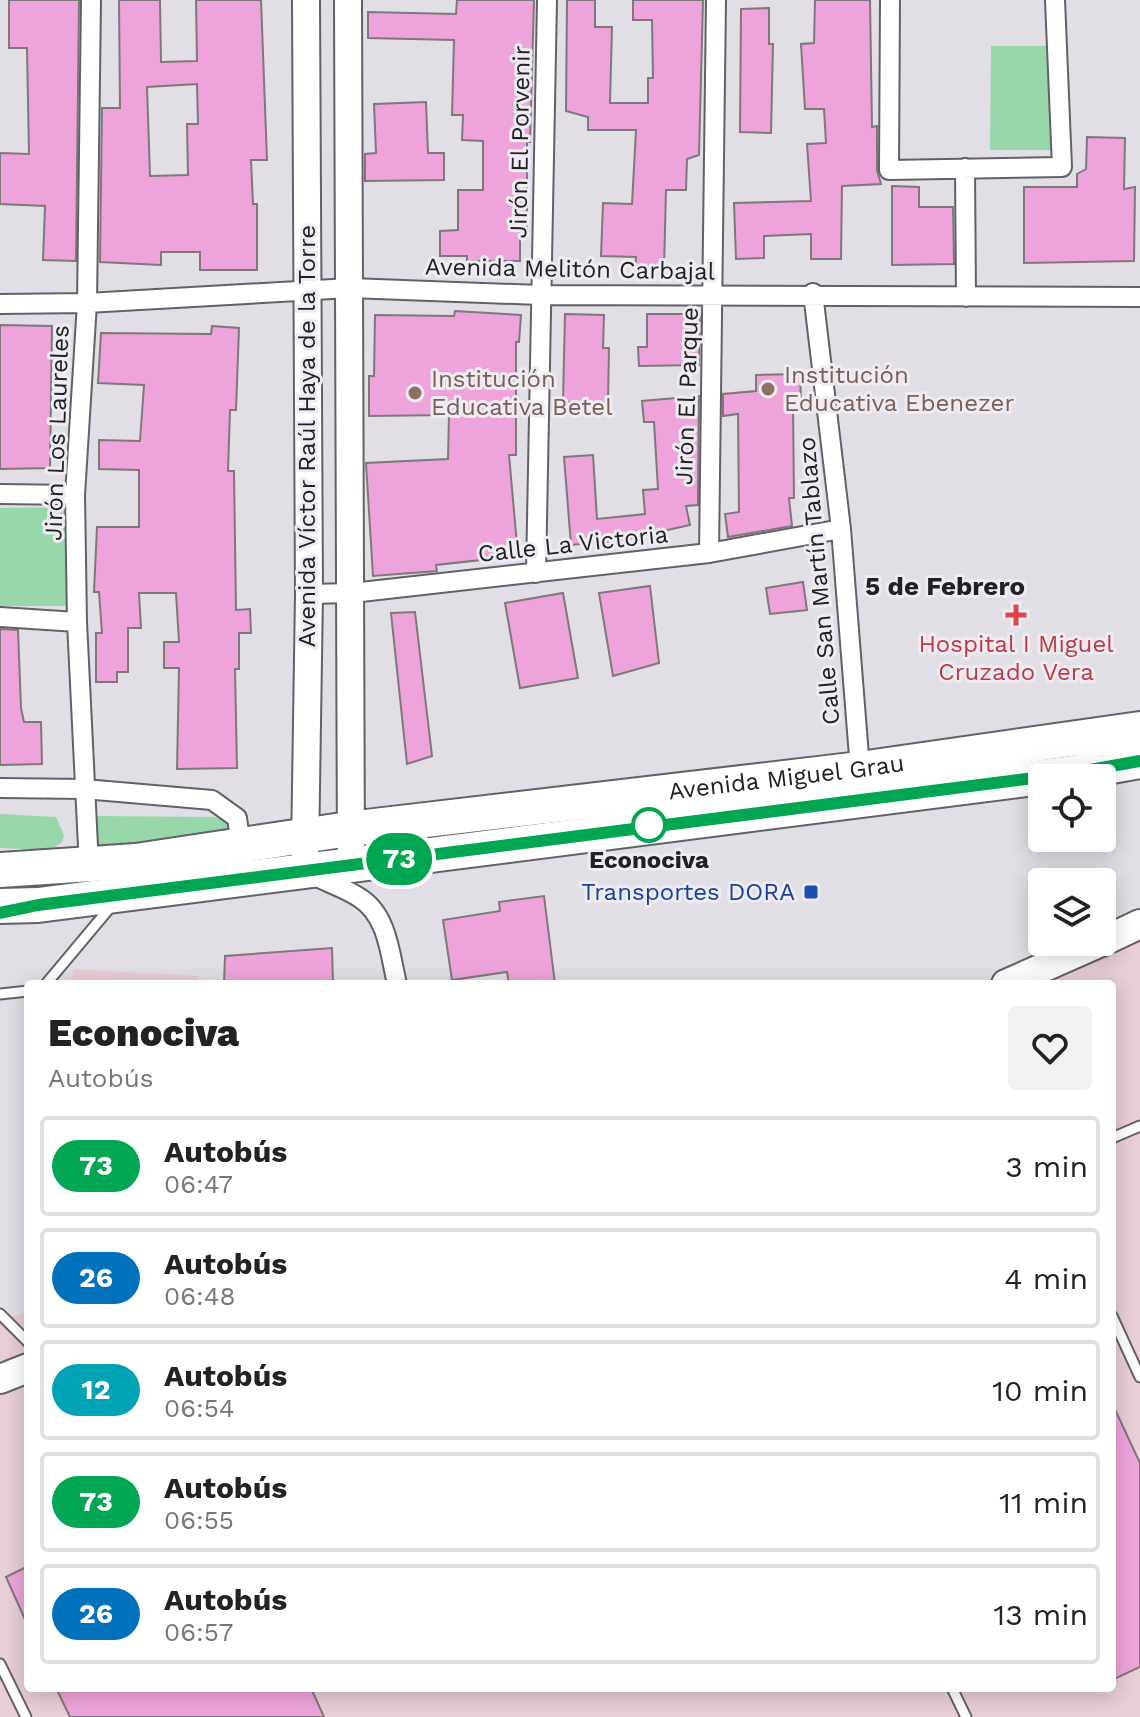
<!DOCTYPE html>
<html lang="es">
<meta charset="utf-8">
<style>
body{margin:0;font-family:"Work Sans",sans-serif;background:#f2f2f2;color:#222;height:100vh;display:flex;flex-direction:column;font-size:30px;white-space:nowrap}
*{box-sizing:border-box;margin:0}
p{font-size:26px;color:#767676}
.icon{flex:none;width:44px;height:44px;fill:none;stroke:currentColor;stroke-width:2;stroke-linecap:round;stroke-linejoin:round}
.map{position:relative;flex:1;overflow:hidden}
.details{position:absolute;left:24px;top:980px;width:1092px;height:712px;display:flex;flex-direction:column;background:#fff;border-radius:8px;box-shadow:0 4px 20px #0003}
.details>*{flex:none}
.badge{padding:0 16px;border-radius:26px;font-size:28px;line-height:52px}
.fabs{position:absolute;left:1028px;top:764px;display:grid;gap:16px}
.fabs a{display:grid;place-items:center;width:88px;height:88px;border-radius:8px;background:#fff;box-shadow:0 4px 20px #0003;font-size:40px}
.map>.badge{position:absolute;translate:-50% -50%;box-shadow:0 0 0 4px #fff}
.round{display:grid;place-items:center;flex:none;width:84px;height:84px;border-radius:8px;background:#f2f2f2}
.headline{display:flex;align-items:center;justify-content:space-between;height:136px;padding:0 24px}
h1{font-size:38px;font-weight:800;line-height:60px}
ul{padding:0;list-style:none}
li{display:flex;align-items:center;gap:24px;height:100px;margin:0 16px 12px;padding:0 8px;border:4px solid #e0e0e0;border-radius:8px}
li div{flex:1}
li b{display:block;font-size:30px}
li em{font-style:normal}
li .badge{min-width:88px;font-weight:700;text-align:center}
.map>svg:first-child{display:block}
</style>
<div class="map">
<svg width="1140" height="1717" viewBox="0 0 1140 1717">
<rect width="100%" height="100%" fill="#e2dee6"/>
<path fill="#e8ced6" d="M1140 929V1717H0V1321L28 1311V1688H1112V984H979Z
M73 969 199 976 198 984H72Z"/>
<path fill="#98d7a9" d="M991 46H1053V150H990Z
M61 507 70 516 74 597 65 606H0V508Z
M0 814 56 817 64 835 62 842 51 850 0 848Z
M91 816 221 817 228 820 230 829 97 850Z"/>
<path fill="#eea4da" stroke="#7e777c" stroke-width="2" fill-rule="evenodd" d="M9 0H79L76 261 43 260 45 206 0 204V153L29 154 27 48H9Z
M119 0H160L161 62 197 61 196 0H261L267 160H251L253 204H257V270H200V252H161V265L100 262 102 108H120ZM197 84 198 124H187L188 175 150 176 147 87Z
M457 0H534L530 142H527V233H520V261H467V256H440V231L458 230V190H483V141L462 140 463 115H452L454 40 368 38V12L456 14Z
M567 0H595V27H612L610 103H648V78H653L652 20H633V0H703L699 155 687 159 686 190H666L664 270 635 269 636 257 601 256 603 203 632 204 636 130H588V117L566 111Z
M815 0H870L872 127 877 126V170L881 184 842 186 841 259H811V234L764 236V258L736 259 734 203 811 201 807 144 826 143 824 109H805L801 44 814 43Z
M769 8V44H773L771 133 740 132 741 9Z
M426 102 428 153H444V180L365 181V154L376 153 374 104Z
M1087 137 1125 138 1124 189 1135 187 1134 261 1024 263V187H1077V174L1086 169Z
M892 186 919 187V207H953L954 264 892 265Z
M455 311 521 315 519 342H516V455H509L518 556 436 565 437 571 373 576 366 463 448 459 449 415 369 416V376H374L375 315 454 316Z
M565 314 604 315 603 348H609L608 403 563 402Z
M647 314H700L699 365 639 366 638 347H647Z
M0 325 52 326 50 468 0 469Z
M212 326 239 328 236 410H230L228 471H234L236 610 250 609 251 633H239V669H235L237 768 177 769 179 668H164V642H179L176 593H139L141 628H128V672H117V682H96V633H102L99 592H94L97 527H139V470L99 469V440L140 441 144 385 98 383 101 333 211 334Z
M800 374 801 403H793L794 498H789L792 526 728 537 725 514 739 512 738 414 723 416V394L756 391V375Z
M699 396 698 505 686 506 690 525 623 540 571 545 564 457 593 455 597 519 645 514 643 490 658 489 654 422H644L642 401Z
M803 582 807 610 770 614 766 588Z
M650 586 659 663 613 676 599 593Z
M563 593 578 678 520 688 505 603Z
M415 612 432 756 407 764 391 613Z
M0 629 18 630 21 708 24 722H41L42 764 0 765Z
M544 896 555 984H509L507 972 452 980 443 920 500 911 499 902Z
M332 948 333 984H224L225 956Z
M1112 1403 1140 1463V1667L1112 1680Z
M28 1566V1626L6 1577Z
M56 1688H311L324 1717H70Z"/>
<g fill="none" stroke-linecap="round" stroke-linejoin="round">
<defs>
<path id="lane" d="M46 984 113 904
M0 994 28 991
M1112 1138 1140 1126
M0 1314 28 1342
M1112 1316 1140 1377
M0 1664 26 1717
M952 1688 966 1717"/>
<path id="street" d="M890 0 889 170 1062 167 1055 0
M965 168 966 297
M813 293 841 529 860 769
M0 304 87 303 350 288 540 295 1140 297
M0 494 75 495
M709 553 716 0
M536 573 547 0
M309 594 352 593 709 553 841 529
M0 617 77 622
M0 788 84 789 212 800 237 818 241 846
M89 867 77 622 75 495 87 303 91 0
M309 873C325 882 345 888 360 898 388 916 390 955 397 984"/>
<path id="secondary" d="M348 0 351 865
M305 852 309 594 306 0"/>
<path id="primary" d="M1102 942 1140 924
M1006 984 1101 942
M0 1379 28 1368"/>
<g id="highway">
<path id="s1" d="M0 870 136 861 349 829 860 769 1140 729"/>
<path d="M0 906 38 905 1073 773 1140 761"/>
</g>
</defs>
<use href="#lane" stroke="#636067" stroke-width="13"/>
<use href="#street" stroke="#636067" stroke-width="22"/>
<use href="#secondary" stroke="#636067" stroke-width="30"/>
<use href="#primary" stroke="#636067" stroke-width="32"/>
<use href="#highway" stroke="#636067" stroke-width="38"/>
<use href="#lane" stroke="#fff" stroke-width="9"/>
<use href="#street" stroke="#fff" stroke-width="18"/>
<use href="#secondary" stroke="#fff" stroke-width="26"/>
<use href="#primary" stroke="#fff" stroke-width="28"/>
<use href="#highway" stroke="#fff" stroke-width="34"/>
</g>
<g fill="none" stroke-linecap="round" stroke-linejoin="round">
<defs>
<path id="line" d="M0 913 38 905 1073 773 1140 761"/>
</defs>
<use href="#line" stroke="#fff" stroke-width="18"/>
<use href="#line" stroke="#00a651" stroke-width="12"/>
</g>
<g fill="#8d6e63" stroke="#efebf3" stroke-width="3">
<circle cx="768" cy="389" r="8"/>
<circle cx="415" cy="393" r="8"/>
</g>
<path fill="#e0444e" stroke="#efebf3" stroke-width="3" d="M1012 603h8v8h8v8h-8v8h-8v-8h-8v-8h8z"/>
<circle fill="#fff" stroke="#00a651" stroke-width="4" cx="649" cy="825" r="16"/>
<rect fill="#1a4fb4" stroke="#efebf3" stroke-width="3" x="803" y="884" width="16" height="16" rx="4"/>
<g text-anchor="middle" stroke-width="6" stroke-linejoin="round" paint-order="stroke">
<g font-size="24" fill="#212023" stroke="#efebf3">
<text transform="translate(520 142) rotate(-89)" y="8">Jirón El Porvenir</text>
<text transform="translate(570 269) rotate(1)" y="8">Avenida Melitón Carbajal</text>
<text transform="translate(687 396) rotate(-88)" y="8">Jirón El Parque</text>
<text transform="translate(57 433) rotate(-88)" y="8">Jirón Los Laureles</text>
<text transform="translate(307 436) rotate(-90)" y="8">Avenida Víctor Raúl Haya de la Torre</text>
<text transform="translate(573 544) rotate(-6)" y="8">Calle La Victoria</text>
<text transform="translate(819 581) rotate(-95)" y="8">Calle San Martín Tablazo</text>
<text dy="8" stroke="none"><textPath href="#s1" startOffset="792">Avenida Miguel Grau</textPath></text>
</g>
<g font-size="24" fill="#785e54" stroke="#efebf3" text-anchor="start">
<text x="784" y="383">Institución<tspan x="784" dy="28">Educativa Ebenezer</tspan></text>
<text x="431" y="387">Institución<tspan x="431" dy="28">Educativa Betel</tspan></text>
</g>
<g font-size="24" fill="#be3a42" stroke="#efebf3">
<text x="1016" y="652">Hospital I Miguel<tspan x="1016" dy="28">Cruzado Vera</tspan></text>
</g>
<g font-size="24" font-weight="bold" fill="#212023" stroke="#efebf3">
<text x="649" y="868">Econociva</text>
</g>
<g font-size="24" fill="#164399" stroke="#efebf3" text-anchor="end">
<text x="795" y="900">Transportes DORA</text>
</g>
<g font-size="26" font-weight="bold" fill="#212023" stroke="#efebf3">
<text x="945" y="595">5 de Febrero</text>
</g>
</g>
</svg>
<div class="fabs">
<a><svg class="icon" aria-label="locate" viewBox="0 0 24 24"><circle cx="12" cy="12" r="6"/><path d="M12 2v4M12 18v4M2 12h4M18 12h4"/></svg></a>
<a><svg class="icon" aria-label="layers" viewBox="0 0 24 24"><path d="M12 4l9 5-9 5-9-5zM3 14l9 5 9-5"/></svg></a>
</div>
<b class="badge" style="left:399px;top:859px;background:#00a651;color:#fff">73</b>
<section class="details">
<div class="headline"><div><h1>Econociva</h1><p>Autobús</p></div><a class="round"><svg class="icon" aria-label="heart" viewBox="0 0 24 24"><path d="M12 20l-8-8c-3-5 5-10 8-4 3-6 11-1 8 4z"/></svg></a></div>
<ul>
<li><span class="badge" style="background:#00a651;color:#fff">73</span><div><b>Autobús</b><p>06:47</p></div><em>3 min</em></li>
<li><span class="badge" style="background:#0072bc;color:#fff">26</span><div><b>Autobús</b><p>06:48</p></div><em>4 min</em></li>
<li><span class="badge" style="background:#00a3b4;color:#fff">12</span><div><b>Autobús</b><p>06:54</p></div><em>10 min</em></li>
<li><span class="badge" style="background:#00a651;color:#fff">73</span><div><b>Autobús</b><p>06:55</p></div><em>11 min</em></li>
<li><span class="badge" style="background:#0072bc;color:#fff">26</span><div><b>Autobús</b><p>06:57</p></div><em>13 min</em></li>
</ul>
</section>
</div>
